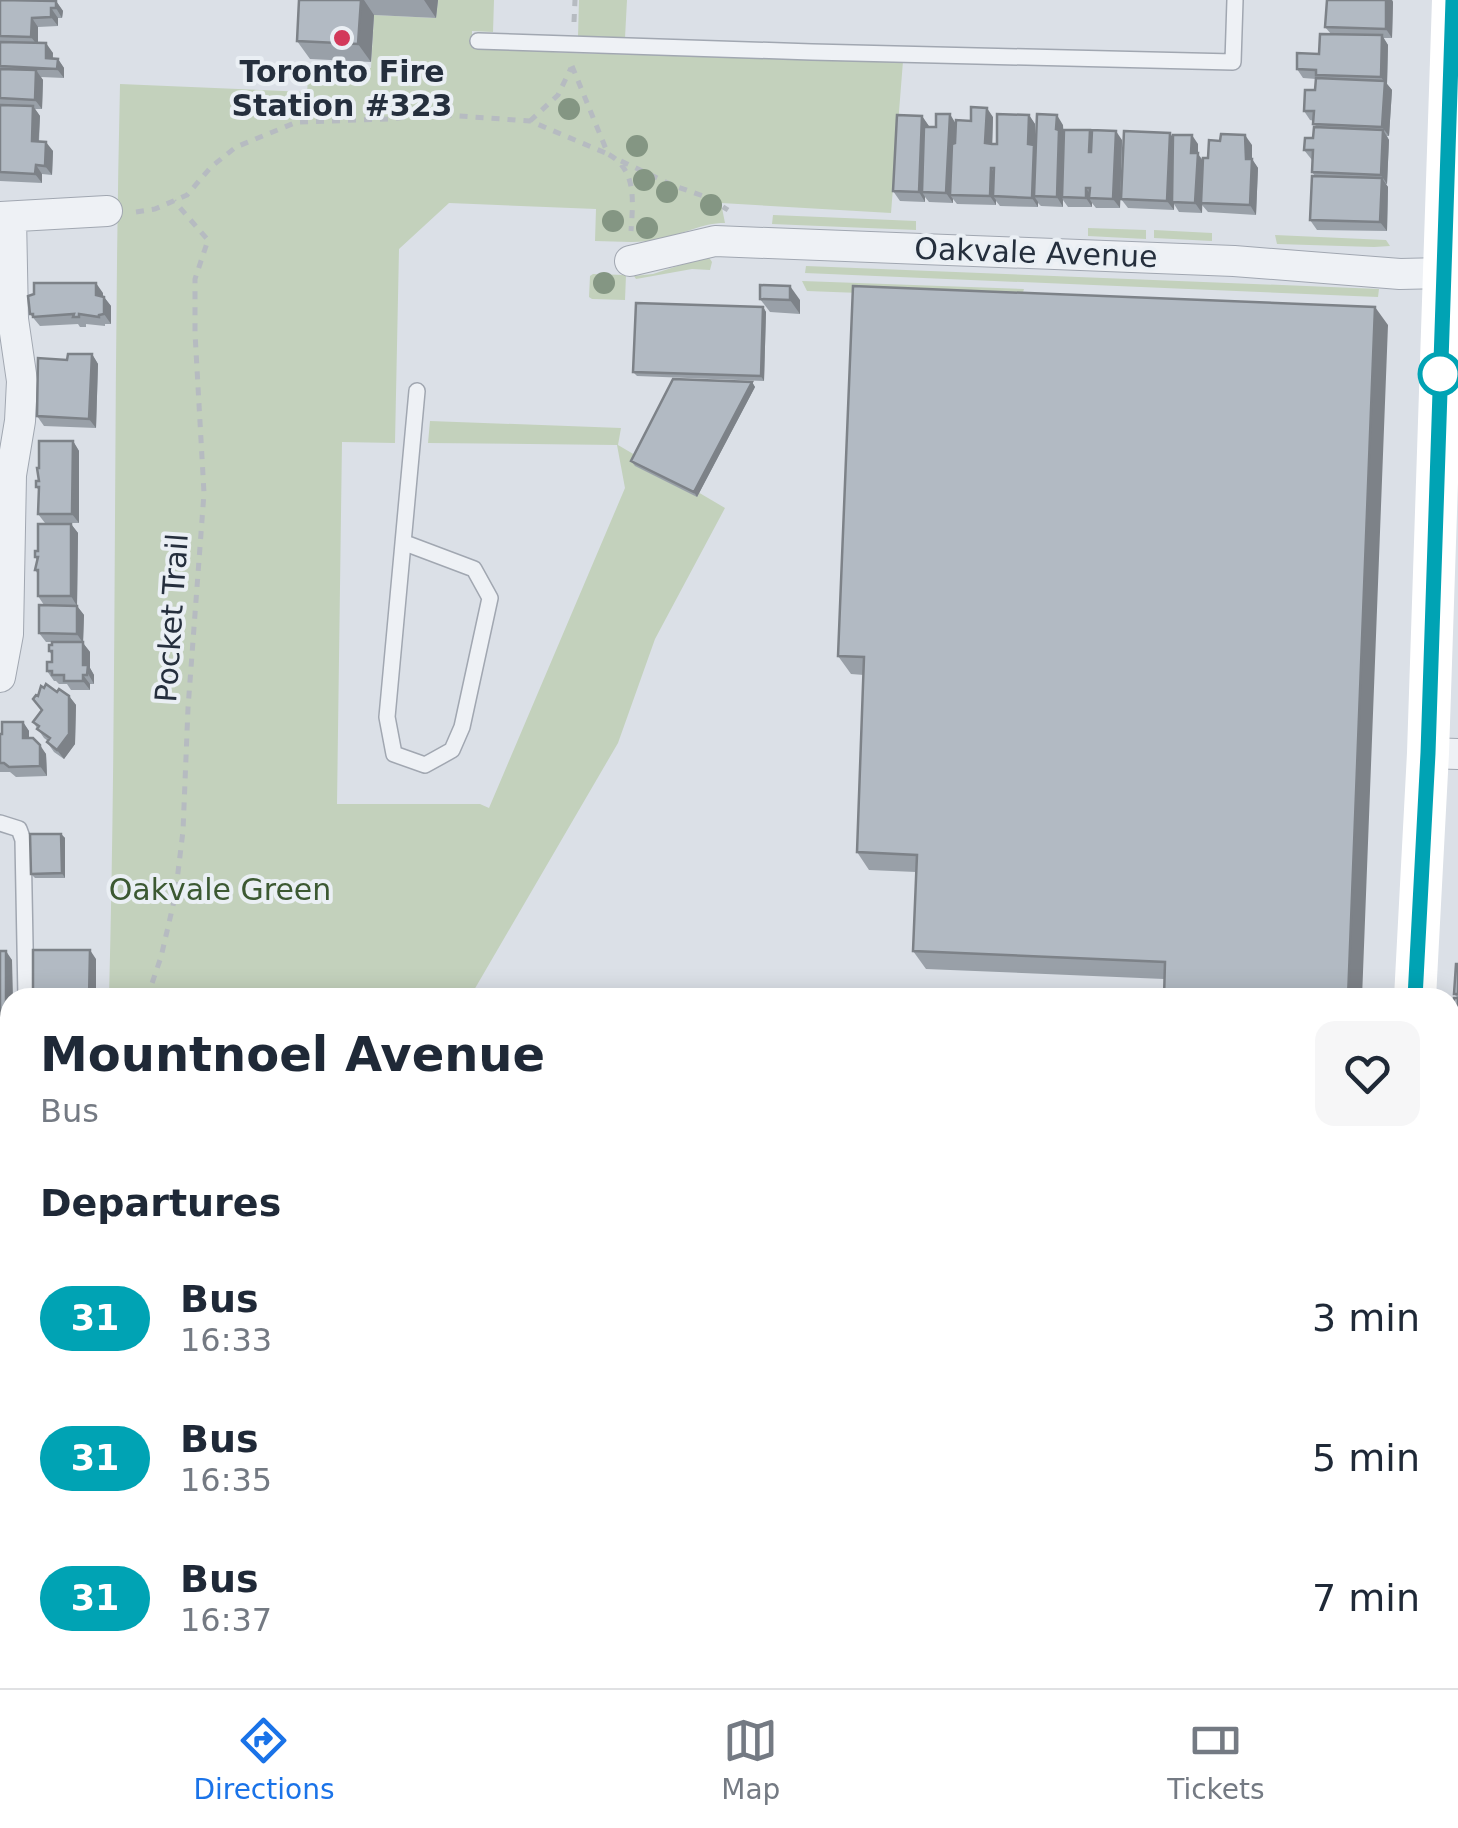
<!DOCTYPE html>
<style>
body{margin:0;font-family:"DejaVu Sans",sans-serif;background:#f6f6f7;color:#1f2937;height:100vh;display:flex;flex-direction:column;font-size:38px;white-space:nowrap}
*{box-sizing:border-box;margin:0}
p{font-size:32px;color:#747a83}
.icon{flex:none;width:55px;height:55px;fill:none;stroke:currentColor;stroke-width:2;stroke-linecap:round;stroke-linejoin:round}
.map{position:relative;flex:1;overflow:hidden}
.side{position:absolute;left:0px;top:988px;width:1460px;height:702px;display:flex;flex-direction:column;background:#fff;border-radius:30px 30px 0 0;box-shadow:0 5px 25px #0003}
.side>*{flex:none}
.badge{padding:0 20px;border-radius:32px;font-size:35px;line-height:65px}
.map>.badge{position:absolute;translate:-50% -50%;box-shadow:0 0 0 5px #fff}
h2{padding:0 40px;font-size:38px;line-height:90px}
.round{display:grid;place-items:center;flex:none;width:105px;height:105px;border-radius:20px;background:#f6f6f7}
.overview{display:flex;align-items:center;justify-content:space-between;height:170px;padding:0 40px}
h1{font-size:48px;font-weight:600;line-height:75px}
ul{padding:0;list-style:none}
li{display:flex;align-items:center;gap:30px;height:140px;padding:0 40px}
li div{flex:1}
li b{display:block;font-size:38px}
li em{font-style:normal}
li .badge{min-width:110px;font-weight:700;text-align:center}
.dock{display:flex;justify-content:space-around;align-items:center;height:140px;border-top:2px solid #e0e1e3;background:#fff;font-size:28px;color:#747a83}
.dock a{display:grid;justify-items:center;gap:5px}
.dock .current{color:#1a73e8}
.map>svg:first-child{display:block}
</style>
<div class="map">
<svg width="1458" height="1688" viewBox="0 0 1458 1688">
<rect width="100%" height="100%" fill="#dbe0e7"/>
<path fill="#c3d1bc" d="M438 0H494L493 32 472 31V47L568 53 903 61 891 213 721 203 725 223C701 223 684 234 661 239 640 244 617 241 595 241L596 209 449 203 399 249 395 443 342 442 337 804H480L489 808 625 488 617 445 428 443 430 421 621 428 618 445 725 508 655 639 618 743 470 997 109 998C117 693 113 388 120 84L307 92 309 67 371 68 374 15 436 18Z
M579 0H627L625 38 578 36Z
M773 215 916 221V230L772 224Z
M1088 228 1146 230V239L1088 236Z
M1154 230 1212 233V241L1154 238Z
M1275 235 1386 240 1390 246 1374 247 1277 244Z
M708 256 712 262 710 270 692 269 636 279 634 276 653 274Z
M806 266 1379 289 1378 297 805 273Z
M593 274 626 275 625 300 592 299 589 297 590 276Z
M802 281 1024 289 1021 299 807 291Z
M121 1680H198L195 1688H121Z"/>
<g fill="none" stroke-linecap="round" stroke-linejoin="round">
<defs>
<path id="lane" d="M478 41 812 52 1233 62 1235 0
M405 543 474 569 490 598 462 727 452 750 425 765 394 754 387 717 417 391
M0 823 19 829 23 840 26 998
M0 1262 10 1261"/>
<path id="street" d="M0 217 107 211
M630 261 715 241 1234 261 1400 274 1443 273
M0 677 8 634 11 475 20 421 22 381 13 319 11 217
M1428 753 1458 754
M0 1080H10
M1450 1162H1458"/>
</defs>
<use href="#lane" stroke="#a1a7b1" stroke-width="18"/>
<use href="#street" stroke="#a1a7b1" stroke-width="32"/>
<path stroke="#b6bbc1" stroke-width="5" stroke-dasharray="8 8" stroke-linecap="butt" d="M574 22 575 0
M572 66 608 154C637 170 633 201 631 231
M530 121 558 95 571 68
M621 161 672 185 709 198 728 210
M136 212 155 209 187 195 211 167 236 147 297 122 391 119 431 114 530 121 608 154
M147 998 161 957 175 897 183 831 188 708 204 493 195 333V279L208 240 174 201
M1450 1488 1458 1490
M110 1688V1680"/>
<use href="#lane" stroke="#eef1f5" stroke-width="15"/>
<use href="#street" stroke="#eef1f5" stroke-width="30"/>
<path stroke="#fff" stroke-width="42" d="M1415 998 1428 753 1453 0
M1390 1688V1680"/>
</g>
<g fill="#849683">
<circle cx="569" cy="109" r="11"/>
<circle cx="637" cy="146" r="11"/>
<circle cx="644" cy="180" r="11"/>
<circle cx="667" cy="192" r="11"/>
<circle cx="711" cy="205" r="11"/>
<circle cx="613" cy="221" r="11"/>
<circle cx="647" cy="228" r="11"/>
<circle cx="604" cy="283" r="11"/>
</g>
<path fill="#99a0a8" d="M0 0 56 1 63 11 62 18H58V26L38 27V43L53 53V58L58 59 64 68V78L41 77 43 80 42 109H35L40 116 39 142 53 151 52 175 42 174V183L0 181Z
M299 0H438L436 18 374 15 371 62 310 59 297 41Z
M1327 0H1392L1393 2 1392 38H1383L1388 45 1387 84 1392 90 1389 136H1387L1389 140 1387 184H1386L1388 187 1387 231 1317 230 1310 220 1315 176 1312 172V160L1304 150 1313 138 1316 127 1314 121 1310 120 1304 111 1315 90 1316 79 1303 78 1297 69 1319 54 1331 34 1325 27Z
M1029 115 1035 124 1036 148 1063 125 1064 136 1092 133 1122 140 1120 208H1096L1092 203V207H1068L1063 200V207L1041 206 1038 203V207L1000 206 996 201V205L957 204 953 199V203L929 202 925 197V202L900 201 893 191 922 116 929 127H936L993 117 992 144H997Z
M1173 138 1198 144V154L1203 160 1252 145V159L1258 168 1256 215 1208 212 1202 205V213L1179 212 1174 204V210L1128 208 1121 199Z
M103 293V296L111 306V324H105V326L86 324V327H80L78 324 40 326 30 314Z
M760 299 800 300V314L770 312Z
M763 307 766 312 764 381 637 376 633 372Z
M1388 325 1164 979 926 969 913 951 916 872 869 870 857 852 864 675 851 674 838 656Z
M92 354 98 364 96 428 44 426 37 416 67 360Z
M752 382 755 387 697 497 635 466 631 461Z
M73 441 79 451V523H45L38 514 39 490 36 487 39 481V468Z
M71 524 78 533 77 606 84 615 83 643 90 652V668L94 675V684H90V690H71L67 684H59L56 681H54L47 671 52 662V655L49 651 52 642H46L39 633 44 605 38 596V574L35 570 37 560 35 557Z
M44 688 69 696 76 705 75 744 64 759 54 752 47 742 48 741 44 738 33 722 41 711 38 696Z
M23 722 29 731V738L46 754 47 776 16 777 10 772H0V734Z
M61 834 65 838V878H35L31 874Z
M0 951 12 960 10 1023H0Z
M1458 964V1074L1453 1067 1456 1036 1452 1031 1458 998 1454 994Z
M0 1268H10V1335H0Z
M0 1339H10V1440H8L10 1441V1616H0Z"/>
<path fill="#7d8288" d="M361 0H364L374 15 371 62 358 44Z
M424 0H438L436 18Z
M1386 0H1392L1393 2 1392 38 1386 29Z
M56 1 63 11 62 18 56 8Z
M51 8 58 18V26L51 17Z
M32 18 38 27V46L31 37Z
M1382 35 1388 45 1387 84 1392 90 1389 136 1382 127 1385 83 1381 77Z
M46 43 53 53 52 68 46 58Z
M58 59 64 68V78L57 69Z
M36 70 43 80 42 109 35 100Z
M33 106 40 116 38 151 32 141Z
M987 108 993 117 992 152 985 143Z
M950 114 956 124 950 195 953 199V203L946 193Z
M1029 115 1035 124V146L1040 154 1034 196 1038 202V207L1032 198 1028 144Z
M1057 115 1063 125V135L1066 139 1062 197 1063 200V207L1057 197Z
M922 116 929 126 926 193 922 192 925 197V202L919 192Z
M1383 130 1389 140 1387 184 1381 175Z
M1116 131 1122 140 1120 208 1113 199Z
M1170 133 1176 142 1174 210 1167 201Z
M1192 135 1198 144V154L1204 163 1202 213 1195 203 1191 153Z
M1245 135 1252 145V159L1258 168 1256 215 1250 205Z
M46 142 53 151 52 175 45 166Z
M36 165 42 174V183L35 174Z
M991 168 997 177 993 196 996 200V205L990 196Z
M1382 178 1388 187 1387 231 1380 222Z
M1086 188 1092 197 1089 198 1092 203V207L1086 198Z
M96 283 103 293V304L96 295Z
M790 286 800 300V314L790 300Z
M104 297 111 306V324L104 314Z
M763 307 766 312 764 381 761 376Z
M1375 307 1388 325 1362 998H1348Z
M92 354 98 364 96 428 89 419Z
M752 382 755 387 697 497 694 492Z
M73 441 79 451V523L72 514Z
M71 524 78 533 77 606 71 596Z
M77 606 84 615 83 643 90 652V668L94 675V684L83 665V643L77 634Z
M83 675 90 684V690L83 681Z
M69 696 76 705 75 744 64 759 57 750Z
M23 722 29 731V747L23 738Z
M40 745 46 754 47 776 40 766Z
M61 834 65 838V878L62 873Z
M90 950 96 959V998H89Z
M6 951 12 960 13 998H10V1019L6 1014Z
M91 1680H98L97 1688H91Z
M1101 1680H1115L1114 1688H1101Z"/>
<path fill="#b2bac3" stroke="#7d8288" stroke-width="2.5" d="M0 0 56 1V8H51V17L32 18 31 37 0 36Z
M299 0H361L358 44 297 41Z
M1327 0H1386V29L1325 27Z
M1320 34 1382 35 1381 77 1316 75V70L1297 69V53L1319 54Z
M0 42 46 43V58L58 59 57 69 0 66Z
M0 69 36 70 35 100 0 98Z
M1316 78 1385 81 1382 127 1313 124 1314 111H1304L1305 90H1315Z
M0 105 33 106 32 141 46 142 45 166 36 165 35 174 0 172Z
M971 107 987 108 985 143 992 144H997V114L1029 115 1028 144 1034 145 1032 198 993 196 994 168H991L990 196 950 195 952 144 955 143 956 120 971 121Z
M936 114H950L946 193 922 192 924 127H936Z
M1037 114 1057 115 1056 129 1059 130 1057 197 1034 196Z
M897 115 922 116 919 192 893 191Z
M1314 127 1383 130 1381 175 1312 172 1313 150H1304L1305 138H1313Z
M1064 130H1090L1089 152H1091L1092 130 1116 131 1113 199 1089 198 1090 188H1086V198L1062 197Z
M1124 131 1170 133 1167 201 1121 199Z
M1221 134 1245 135 1246 159H1252L1250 205 1201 203 1203 158H1208L1209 140 1220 141Z
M1173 135H1192L1191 153H1198L1195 203 1172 202Z
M1312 176 1382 178 1380 222 1310 220Z
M34 283H96V295L104 297V314L99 315V317L79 314V317H73L74 314 33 317V314H30L28 296 34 294Z
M760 285 790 286V300L760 299Z
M853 286 1375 307 1348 998H1164L1165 962 913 951 917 855 857 852 864 657 838 656Z
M636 303 763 307 761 376 633 372Z
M68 354H92L89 419 37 416 38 358 67 360Z
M673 379 752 382 694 492 631 461Z
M39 441H73L72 514H38L39 487H36V481H39L37 468H39Z
M38 524H71V596H38V570H35L38 557H35V551H38Z
M39 605 77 606V634L39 633Z
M52 642H83V665H88L87 675H83V681H64V675H52V671H47V662H52V651H49V645H52Z
M46 684 57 692 59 689 69 696V734L57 750 47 742 50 738 37 729 39 726 33 722 42 710 33 699 36 695 38 696 41 686 44 688Z
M2 722H23V738H33L40 745V766L9 767 4 763H0V734H2Z
M30 834H61L62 873 31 874Z
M33 950H90L89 998H33Z
M0 951H6V1014H0Z
M1456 964H1458V994H1454Z
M1454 998H1458V1031H1452Z
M1455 1036H1458V1067H1453Z
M1454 1076H1458V1112H1452Z
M0 1268H10V1296H0Z
M0 1300H10V1326H0Z
M0 1339H10V1382H8V1388H0Z
M0 1392H10V1429L5 1431H0Z
M0 1435H4V1441H10V1470H4V1475H0Z
M0 1479H10V1494H2V1499L0 1498Z
M0 1502H10V1524L7 1523V1525H10V1541H6L5 1547H0Z
M0 1551H10V1575H0Z
M0 1579H10V1607L0 1606Z
M1450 1579H1458V1688H1438V1680H1450Z
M1 1620H10V1680H15V1688H0Z
M20 1680H54V1688H20Z
M59 1680H91V1688H59Z
M827 1680H1101V1688H826Z"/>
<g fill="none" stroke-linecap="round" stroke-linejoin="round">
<defs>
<path id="line" d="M1415 998 1428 753 1453 0"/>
</defs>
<use href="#line" stroke="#fff" stroke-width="22"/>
<use href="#line" stroke="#00a3b4" stroke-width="15"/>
</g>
<circle fill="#d3395a" stroke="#eaeff4" stroke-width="4" cx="342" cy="38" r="10"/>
<circle fill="#fff" stroke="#00a3b4" stroke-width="5" cx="1440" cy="374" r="20"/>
<g text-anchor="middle" stroke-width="8" stroke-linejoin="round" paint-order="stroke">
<g font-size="30" font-weight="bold" fill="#252f3d" stroke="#eaeff4">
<text x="342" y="82">Toronto Fire<tspan x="342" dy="34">Station #323</tspan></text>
</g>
<g font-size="30" fill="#252f3d" stroke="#eaeff4">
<text transform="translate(1036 253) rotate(2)" y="10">Oakvale Avenue</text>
<text transform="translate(172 618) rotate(-86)" y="10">Pocket Trail</text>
</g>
<g font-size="30" fill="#3c5932" stroke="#eaeff4">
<text x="220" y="900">Oakvale Green</text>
</g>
</g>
</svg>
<section class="side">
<div class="overview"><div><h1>Mountnoel Avenue</h1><p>Bus</p></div><a class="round"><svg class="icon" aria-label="heart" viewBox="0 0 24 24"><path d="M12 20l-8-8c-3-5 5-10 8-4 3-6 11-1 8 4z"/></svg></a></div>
<h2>Departures</h2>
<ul>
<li><span class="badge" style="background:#00a3b4;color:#fff">31</span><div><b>Bus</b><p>16:33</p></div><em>3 min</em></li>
<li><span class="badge" style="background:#00a3b4;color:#fff">31</span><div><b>Bus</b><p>16:35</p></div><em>5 min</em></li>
<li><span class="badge" style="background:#00a3b4;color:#fff">31</span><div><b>Bus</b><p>16:37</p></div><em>7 min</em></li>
</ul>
</section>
</div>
<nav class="dock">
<a class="current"><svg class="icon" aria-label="directions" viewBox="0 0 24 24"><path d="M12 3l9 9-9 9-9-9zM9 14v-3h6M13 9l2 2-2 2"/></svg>Directions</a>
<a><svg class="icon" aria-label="map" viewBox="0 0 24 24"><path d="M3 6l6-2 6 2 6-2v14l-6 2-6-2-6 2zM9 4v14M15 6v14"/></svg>Map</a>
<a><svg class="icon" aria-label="tickets" viewBox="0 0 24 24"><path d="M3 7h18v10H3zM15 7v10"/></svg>Tickets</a>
</nav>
